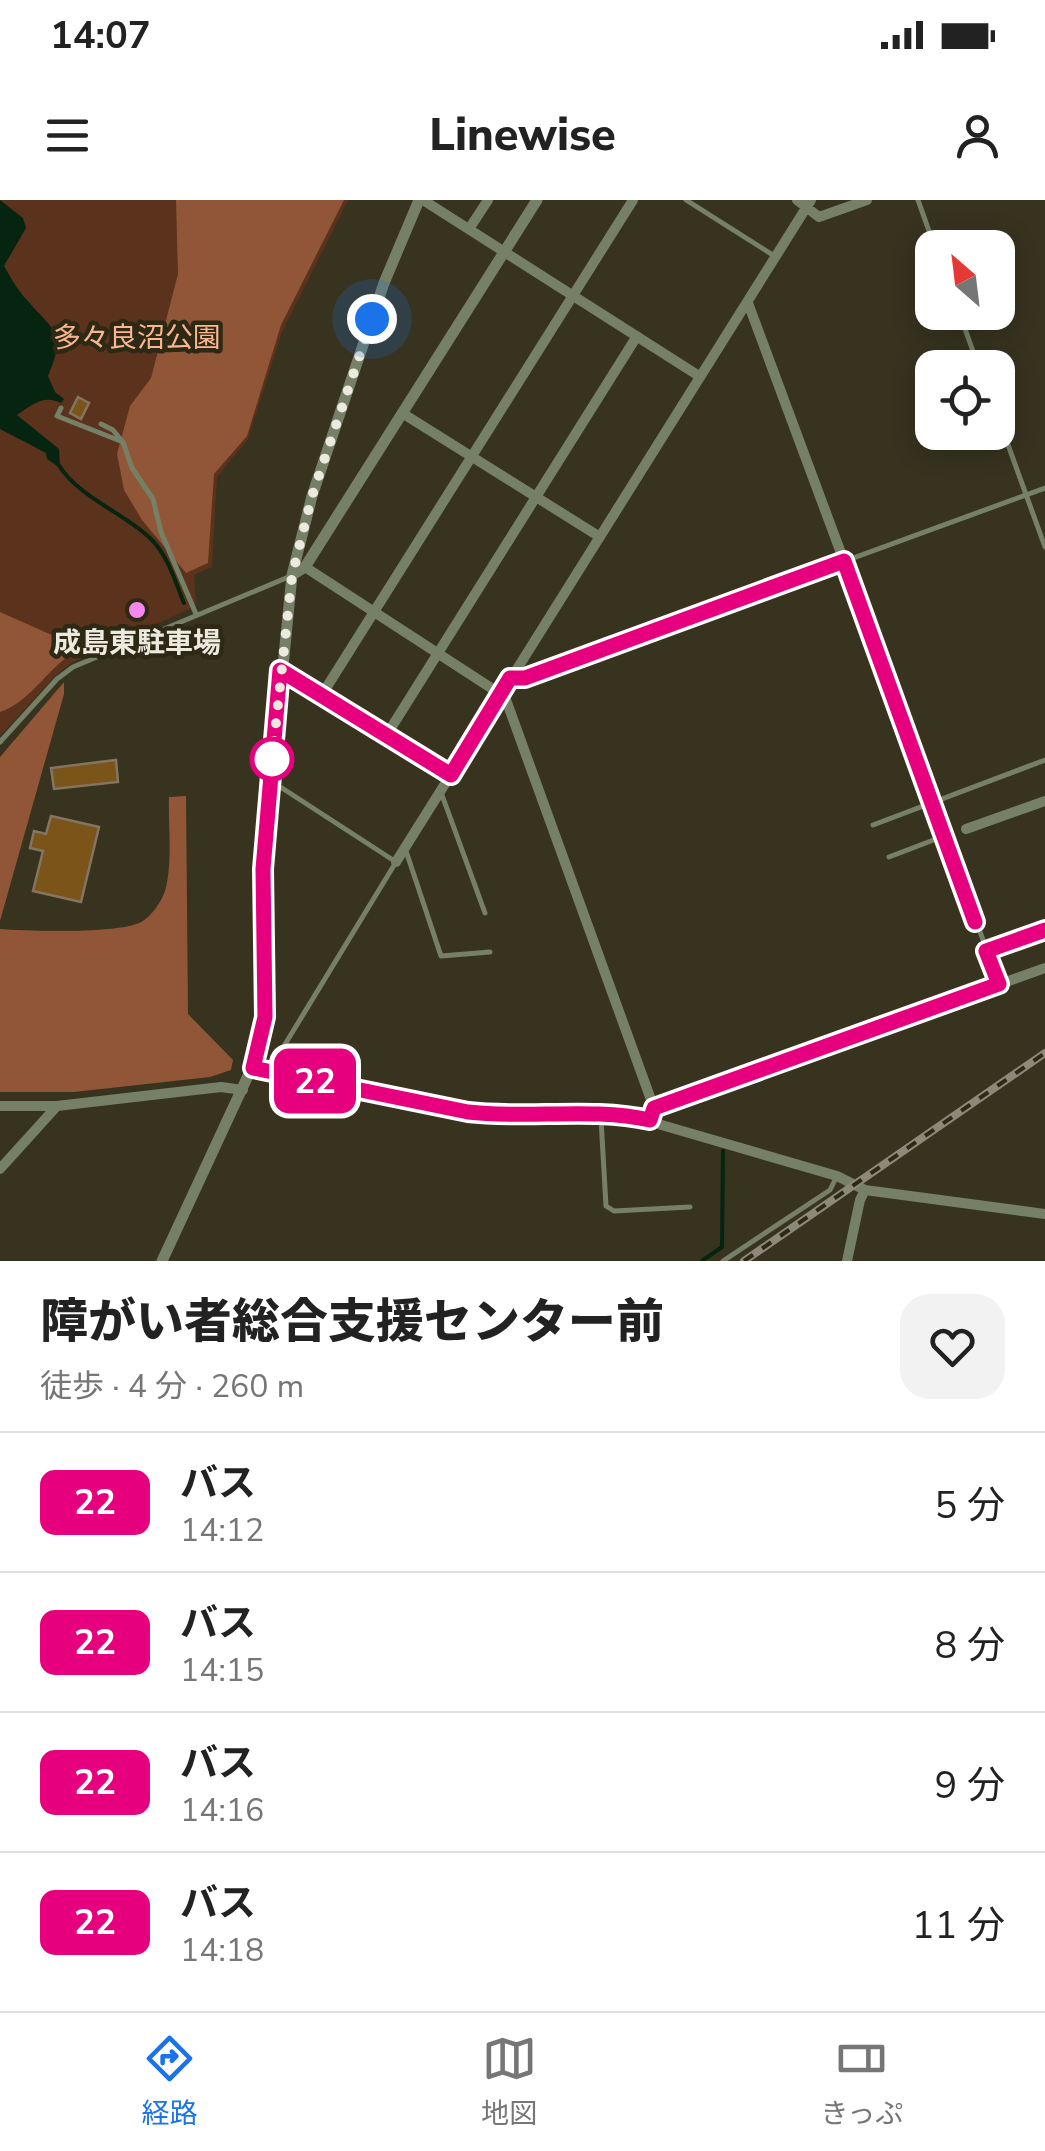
<!DOCTYPE html>
<html lang="ja">
<meta charset="utf-8">
<style>
body{margin:0;font-family:"Nunito Sans","Noto Sans JP",sans-serif;background:#f2f2f2;color:#222;height:100vh;display:flex;flex-direction:column;font-size:38px;white-space:nowrap}
*{box-sizing:border-box;margin:0}
p{font-size:32px;color:#767676}
.icon{flex:none;width:55px;height:55px;fill:none;stroke:currentColor;stroke-width:2;stroke-linecap:round;stroke-linejoin:round}
.map{position:relative;height:1061px;overflow:hidden}
.drawer{display:flex;flex-direction:column;background:#fff;flex:1}
.drawer>*{flex:none}
.badge{padding:0 20px;border-radius:15px;font-size:35px;line-height:65px}
.needle{width:65px;rotate:332deg}
.buttons{position:absolute;left:915px;top:30px;display:grid;gap:20px}
.buttons a{display:grid;place-items:center;width:100px;height:100px;border-radius:20px;background:#fff;box-shadow:0 5px 25px #0003;font-size:50px}
.you{position:absolute;width:50px;height:50px;margin:-25px;border:8px solid #fff;border-radius:50%;background:#1a73e8;box-shadow:0 0 0 15px #1a73e833}
.map>.badge{position:absolute;translate:-50% -50%;box-shadow:0 0 0 5px #fff}
.round{display:grid;place-items:center;flex:none;width:105px;height:105px;border-radius:30px;background:#f2f2f2}
.headline{display:flex;align-items:center;justify-content:space-between;height:170px;padding:0 40px}
h1{font-size:48px;font-weight:800;line-height:75px}
ul{padding:0;list-style:none}
li{display:flex;align-items:center;gap:30px;height:140px;padding:0 40px;border-top:2px solid #e0e0e0}
li div{flex:1}
li b{display:block;font-size:38px}
li em{font-style:normal}
li .badge{min-width:110px;font-weight:700;text-align:center}
.status{display:flex;justify-content:space-between;align-items:center;height:70px;padding:0 50px;background:#fff;direction:ltr}
.status svg{height:28px;fill:currentColor}
header{display:flex;justify-content:space-between;align-items:center;height:130px;padding:0 40px;background:#fff;font-size:45px;font-weight:800}
.dock{display:flex;justify-content:space-around;align-items:center;height:140px;border-top:2px solid #e0e0e0;background:#fff;font-size:28px;color:#767676}
.dock a{display:grid;justify-items:center;gap:5px}
.dock .current{color:#1a73e8}
.map>svg:first-child{display:block}
</style>
<div class="status"><b>14:07</b><svg viewBox="0 0 49 12"><path d="M0 12V9h3v3zM5 12V6h3v6zM10 12V3h3v9zM15 12V0h3v12zM26 1h20v11H26zM47 4h2v5h-2z"/></svg></div>
<header><svg class="icon" aria-label="menu" viewBox="0 0 24 24"><path d="M4 6h16M4 12h16M4 18h16"/></svg>Linewise<svg class="icon" aria-label="person" viewBox="0 0 24 24"><circle cx="12" cy="8" r="4"/><path d="M4 21q1-7 8-7t8 7"/></svg></header>
<div class="map">
<svg width="1045" height="1061" viewBox="0 0 1045 1061">
<rect width="100%" height="100%" fill="#37331f"/>
<path fill="#5b321c" d="M0 0H348L282 132 248 239 217 277 212 367 194 375 196 406 73 462 57 474 0 536Z"/>
<path fill="#905637" d="M176 0H344L281 125 247 236 214 274 208 363 186 373 142 320 124 290 117 254 130 206 151 178 178 74Z
M0 412 81 448C49 464 33 501 0 512Z
M64 482V494L0 721V557Z
M186 596 188 814 233 860 231 870 210 877 74 892H0V729C28 731 120 734 141 722 152 716 161 702 165 691 173 662 168 626 169 597Z"/>
<path fill="#062510" d="M0 0 23 18 26 28 4 66C11 78 18 91 27 100 54 132 67 131 48 176L55 192 64 199 61 203C43 194 32 205 17 215L59 249 60 268 47 259 46 253 0 229Z"/>
<g fill="none" stroke-linecap="round" stroke-linejoin="round">
<path stroke="#062510" stroke-width="4" d="M58 264C79 298 123 312 151 339 168 356 175 381 184 403
M702 1061 722 1047 723 951"/>
</g>
<path fill="#7b5419" stroke="#847563" stroke-width="2.5" d="M78 197 89 203 81 219 70 213Z
M116 560 118 582 54 589 51 568Z
M51 616 99 627 81 702 33 691 43 651 30 648 34 631 46 634Z"/>
<g fill="none" stroke-linecap="round" stroke-linejoin="round">
<path stroke="#768066" stroke-width="5" d="M686 0 776 57
M918 0 935 48
M959 112 979 168
M61 208 57 216 123 242 132 268 153 299 161 332 196 414
M998 217 1045 347
M101 224 113 230 121 240
M512 479 525 478 1045 288
M0 542 57 479 73 467 291 376
M912 544 999 784
M442 595 485 713
M873 625 1045 560
M406 651 441 756 490 752
M889 657 944 636
M270 869 396 662 282 588 272 585
M601 919 606 1006 614 1011 690 1007
M723 1061 830 990 837 976"/>
<path stroke="#768066" stroke-width="10" d="M423 0 699 176
M797 0 819 17 867 0
M469 29 488 0
M748 103 912 544
M402 213 600 337
M305 367 505 497 654 908
M280 470 451 575
M323 493 633 0
M386 536 637 136
M966 629 1045 601
M396 662 811 0
M985 751 1045 730
M253 868 468 912 500 916 634 917 837 976 865 990 1045 1014
M0 906H57L221 887 243 890
M653 912 654 908 1045 768
M0 969 57 906
M847 1061 860 1000 865 990"/>
<path stroke="#768066" stroke-width="11" d="M292 375 305 367 537 0
M162 1061 259 852 266 802 263 669 292 375 312 296 384 83 419 0"/>
<defs>
<path id="rail" d="M744 1061 1045 853"/>
</defs>
<use href="#rail" stroke="#8d8979" stroke-width="8"/>
<use href="#rail" stroke="#2d2915" stroke-width="4" stroke-dasharray="11" stroke-linecap="butt"/>
</g>
<g fill="none" stroke-linecap="round" stroke-linejoin="round">
<defs>
<path id="line" d="M975 722 844 361 525 478H510L451 575 280 470 263 669 265 817 253 868 468 912C528 919 592 907 650 920L654 908 999 784 986 751 1045 730"/>
</defs>
<use href="#line" stroke="#fff" stroke-width="22"/>
<use href="#line" stroke="#e6007e" stroke-width="15"/>
<path stroke="#eceade" stroke-width="10" stroke-dasharray="0 18" d="M272 559 292 376 312 296 372 119"/>
</g>
<circle fill="#f688ed" stroke="#2d2915" stroke-width="4" cx="137" cy="410" r="10"/>
<circle fill="#fff" stroke="#e6007e" stroke-width="5" cx="272" cy="559" r="20"/>
<g text-anchor="middle" stroke-width="9" stroke-linejoin="round" paint-order="stroke">
<g font-size="28" fill="#fbb591" stroke="#2d2915">
<text x="137" y="147">多々良沼公園</text>
</g>
<g font-size="28" font-weight="bold" fill="#eceade" stroke="#2d2915">
<text x="137" y="452">成島東駐車場</text>
</g>
</g>
</svg>
<div class="buttons">
<a><svg class="needle" viewBox="-14 -14 28 28"><path d="M0-13l5 13h-10z" fill="#e53935"/><path d="M0 13l5-13h-10z" fill="#767676"/></svg></a>
<a><svg class="icon" aria-label="locate" viewBox="0 0 24 24"><circle cx="12" cy="12" r="6"/><path d="M12 2v4M12 18v4M2 12h4M18 12h4"/></svg></a>
</div>
<div class="you" style="left:372px;top:119px"></div>
<b class="badge" style="left:315px;top:881px;background:#e6007e;color:#fff">22</b>
</div>
<section class="drawer">
<div class="headline"><div><h1>障がい者総合支援センター前</h1><p>徒歩 · 4 分 · 260 m</p></div><a class="round"><svg class="icon" aria-label="heart" viewBox="0 0 24 24"><path d="M12 20l-8-8c-3-5 5-10 8-4 3-6 11-1 8 4z"/></svg></a></div>
<ul>
<li><span class="badge" style="background:#e6007e;color:#fff">22</span><div><b>バス</b><p>14:12</p></div><em>5 分</em></li>
<li><span class="badge" style="background:#e6007e;color:#fff">22</span><div><b>バス</b><p>14:15</p></div><em>8 分</em></li>
<li><span class="badge" style="background:#e6007e;color:#fff">22</span><div><b>バス</b><p>14:16</p></div><em>9 分</em></li>
<li><span class="badge" style="background:#e6007e;color:#fff">22</span><div><b>バス</b><p>14:18</p></div><em>11 分</em></li>
</ul>
</section>
<nav class="dock">
<a class="current"><svg class="icon" aria-label="directions" viewBox="0 0 24 24"><path d="M12 3l9 9-9 9-9-9zM9 14v-3h6M13 9l2 2-2 2"/></svg>経路</a>
<a><svg class="icon" aria-label="map" viewBox="0 0 24 24"><path d="M3 6l6-2 6 2 6-2v14l-6 2-6-2-6 2zM9 4v14M15 6v14"/></svg>地図</a>
<a><svg class="icon" aria-label="tickets" viewBox="0 0 24 24"><path d="M3 7h18v10H3zM15 7v10"/></svg>きっぷ</a>
</nav>
